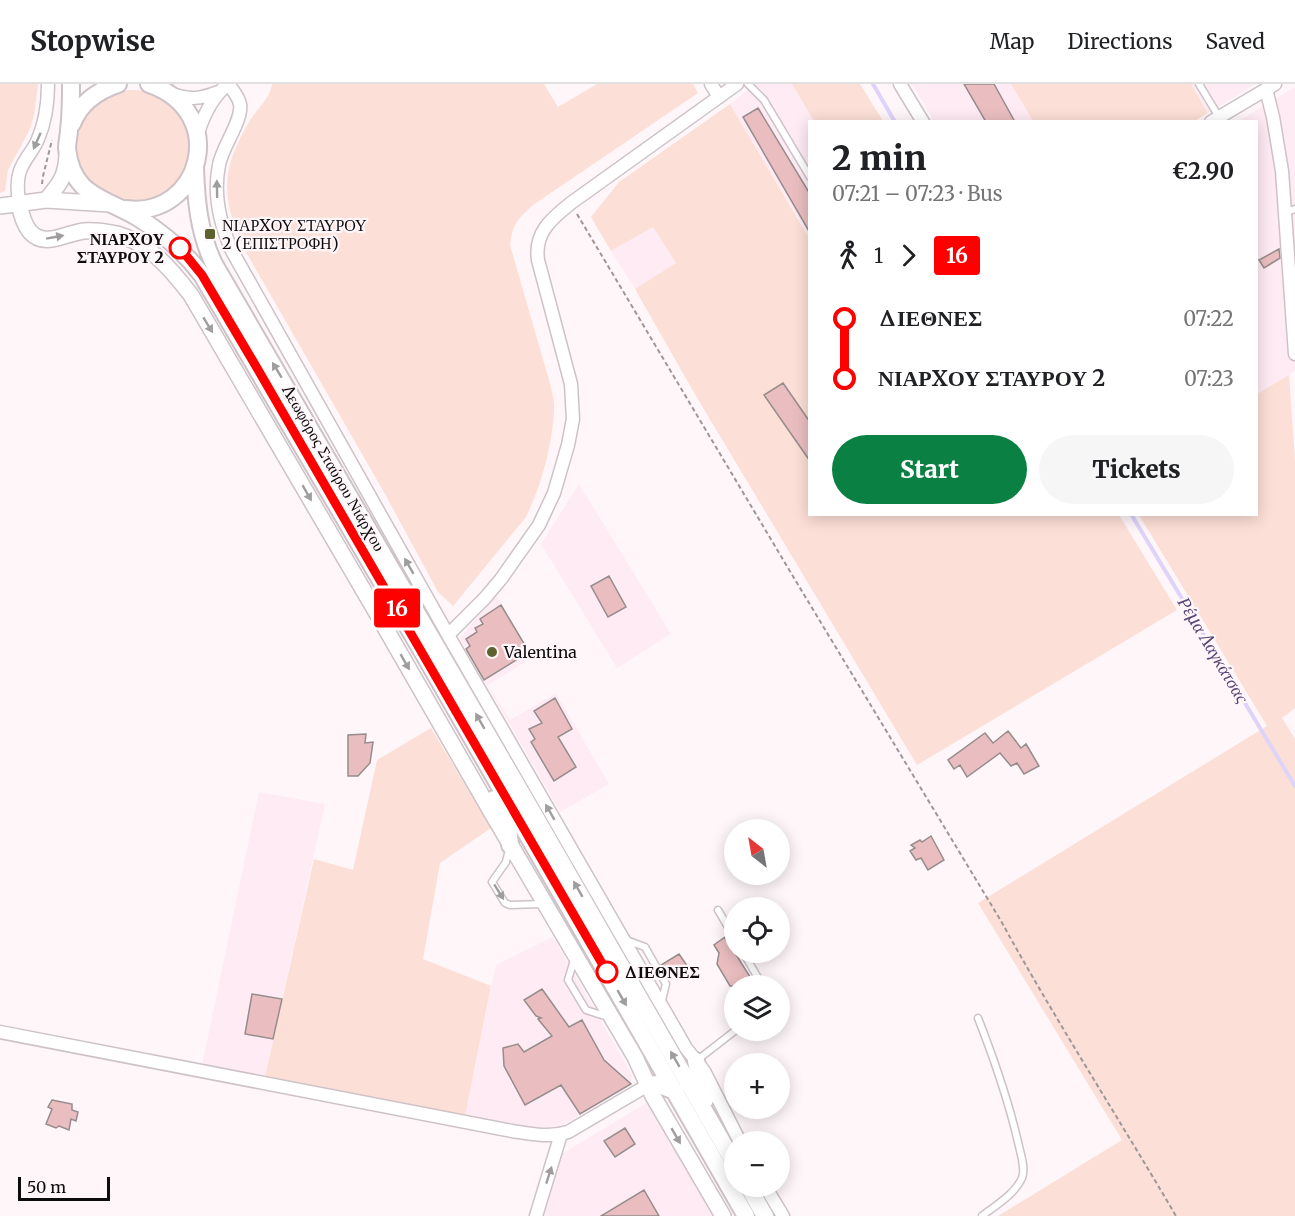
<!DOCTYPE html>
<meta charset="utf-8">
<style>
body{margin:0;font-family:Merriweather,serif;background:#f6f6f6;color:#202124;height:100vh;display:flex;flex-direction:column;font-size:22px;white-space:nowrap}
*{box-sizing:border-box;margin:0}
p{font-size:20px;color:#757577}
.icon{flex:none;width:33px;height:33px;fill:none;stroke:currentColor;stroke-width:2;stroke-linecap:round;stroke-linejoin:round}
.map{position:relative;flex:1;overflow:hidden}
.panel{position:absolute;left:808px;top:36px;width:450px;height:396px;display:flex;flex-direction:column;background:#fff;border-radius:0px;box-shadow:0 3px 15px #0003}
.panel>*{flex:none}
.badge{padding:0 12px;border-radius:4px;font-size:21px;line-height:39px}
.needle{width:39px;rotate:329deg}
.controls{position:absolute;left:724px;top:735px;display:grid;gap:12px}
.controls a{display:grid;place-items:center;width:66px;height:66px;border-radius:50%;background:#fff;box-shadow:0 3px 15px #0003;font-size:30px}
.scale{position:absolute;left:18px;bottom:15px;width:92px;box-sizing:border-box;padding-left:6px;border:3px solid #0e0b0c;border-top:0;font-size:16px;line-height:21px;white-space:nowrap;color:#0e0b0c;-webkit-text-stroke:4px #fff6fa;paint-order:stroke}
.map>.badge{position:absolute;translate:-50% -50%;box-shadow:0 0 0 3px #fff}
.legs{display:flex;align-items:center;gap:9px;height:66px;padding:0 24px;font-size:20px}
.legs p{margin-inline-start:auto}
.head{display:flex;align-items:center;justify-content:space-between;height:102px;padding:0 24px}
h1{font-size:33px;font-weight:800;line-height:45px}
.button{display:flex;gap:12px;margin-top:auto;padding:12px 24px}
.button a{flex:1;height:69px;border-radius:36px;background:#0b8043;color:#fff;font-size:24px;font-weight:800;line-height:69px;text-align:center}
.button a+a{background:#f6f6f6;color:#202124}
ul{padding:0 24px;list-style:none}
li{display:flex;align-items:center;gap:21px;height:60px;font-size:22px}
li i{display:grid;place-items:center;width:9px;height:100%;margin:0 8px;background:currentColor}
li i::after{content:'';width:15px;height:15px;margin:-8px;border:4px solid;border-radius:50%;background:#fff}
li p{margin-inline-start:auto}
li:first-child i{background:linear-gradient(#0000 50%,currentColor 0)}
li:last-child i{background:linear-gradient(currentColor 50%,#0000 0)}
header{display:flex;align-items:center;gap:36px;box-sizing:border-box;height:84px;padding:0 30px;background:#fff;border-bottom:2px solid #e0e0e0}
header strong{font-size:28px}
nav{display:flex;gap:33px;margin-inline-start:auto;font-size:21px}
.map>svg:first-child{display:block}
</style>
<header>
<strong>Stopwise</strong>
<nav><a>Map</a><a>Directions</a><a>Saved</a></nav>
</header>
<div class="map">
<svg width="1295" height="1132" viewBox="0 0 1295 1132">
<rect width="100%" height="100%" fill="#fff6fa"/>
<path fill="#ffebf4" d="M756 0H792L814 37 810 38V156L730 20Z
M912 0H1011L1033 37H934Z
M1191 0H1255L1208 29Z
M1295 3V287L1257 310V38H1237Z
M653 143 676 179 635 205 611 167Z
M579 400 671 550 617 584 541 460Z
M496 512 533 573 488 601 510 636 556 609 609 700 560 728 460 554Z
M259 708 325 720 265 993 202 981Z
M553 853 632 991 631 1000 564 1040 554 1044 533 1045 465 1032 496 881Z
M648 1018 714 1132H542L560 1071Z"/>
<path fill="#fcdfd6" d="M0 0H38L34 32 29 47 8 86 5 107 0 109Z
M272 0H544L558 23 597 0H693L698 9 533 121C518 135 513 139 510 161L551 303C552 310 555 318 554 325 553 359 541 403 526 433L453 522 438 508 385 410 246 168C221 116 219 86 251 35 258 23 270 15 272 0Z
M792 0H860L883 37H814Z
M1011 0H1191L1208 29 1193 38 1033 37Z
M77 62a56 56 0 1 1 112 0a56 56 0 1 1-112 0Z
M730 20 810 156V430L1119 431 1177 526 917 681 696 312 635 205 676 179 653 143 611 167 591 133 619 98Z
M1289 291 1295 377V624L1282 634 1295 655V1132H998L1122 1056 978 819 1267 642 1139 431 1257 430V310Z
M431 644 491 744 440 779 423 875 491 902 465 1032 265 993 314 775 353 786 377 676Z"/>
<g fill="none" stroke-linecap="round" stroke-linejoin="round">
<path stroke="#ded4f9" stroke-width="4" d="M873 0 895 38
M1131 430 1295 702"/>
</g>
<path fill="#eabec1" stroke="#978c8c" stroke-width="1.5" d="M964 0H994L1015 38H986Z
M758 24 810 110V149L743 33Z
M1279 165 1280 174 1264 184 1259 176Z
M783 299 810 338V377L764 311Z
M609 492 626 523 608 533 591 502Z
M501 521 529 568 484 596 466 565 470 562 466 555 477 548 475 544 483 540 480 535Z
M555 614 572 645 558 653 576 683 554 697 531 658 535 655 529 645 542 639 534 627Z
M1008 647 1021 664 1026 660 1039 682 1024 690 1017 679 1011 682 1000 669 967 693 960 681 954 685 948 676 985 649 993 659Z
M366 650 365 659 373 658 370 679 358 692H348V651Z
M931 752 944 776 928 786 921 774 916 776 910 767 915 764 911 761 920 756 922 758Z
M725 853 752 896 742 902H730L717 880 719 869 714 861Z
M679 870 688 883 669 895 661 881Z
M542 905 569 943 582 936 604 976 631 1000 580 1030 561 1001 525 1021 504 982 503 964 518 960 524 968 552 952 538 935 541 934 536 932 524 916Z
M252 910 282 915 273 955 245 950Z
M52 1016 72 1020V1026L78 1028 76 1037 71 1035 69 1046 59 1042 56 1044 46 1040 52 1025 48 1023Z
M625 1044 635 1060 615 1073 604 1057Z
M644 1106 659 1132H601Z"/>
<g fill="none" stroke-linecap="round" stroke-linejoin="round">
<defs>
<path id="service" d="M748 0 764 16 810 93
M1199 0 1219 33
M1285 128 1295 125
M509 765 506 778 492 798 505 819 510 821 543 820
M718 826 735 855
M626 856 645 863 666 900 661 920
M743 868 761 899V902
M574 876 568 896 586 926 608 933
M978 934C994 975 1008 1015 1018 1058 1020 1068 1026 1084 1022 1094 1015 1110 995 1122 982 1132
M696 977 736 946"/>
<path id="minor" d="M228 0C233 6 238 12 240 20 243 36 222 63 219 81 213 110 220 140 232 167L448 551 686 964 704 987 740 1058
M711 0 719 13
M900 0 923 38
M1266 5 1273 33 1282 87 1295 270
M171 10C191 16 200 15 218 8
M1211 38 1275 0
M198 49C204 30 212 13 228 0
M19 119C18 109 16 98 20 87 24 75 34 66 38 55 45 39 48 18 48 0
M448 551 485 514 501 495 539 441 554 409 568 361 573 335 571 300 538 176C534 149 551 135 571 119L737 0
M0 948 512 1047C531 1050 549 1054 568 1048L648 1001
M765 1102 783 1132
M536 1132 561 1050"/>
<path id="tertiary" d="M46 116C60 100 66 92 67 71
M19 119C23 141 31 161 57 154 66 152 75 148 84 147 95 146 107 148 117 150 149 159 171 185 191 211L375 526 493 731 635 973 653 1012 723 1132
M0 122 46 116 110 120"/>
<path id="secondary" d="M71 0C71 15 71 31 69 46 69 52 67 58 67 64 72 112 103 113 137 133 163 149 184 167 202 191L425 572 746 1132
M72 40C80 19 97 7 118 0
M195 83C196 117 199 149 214 180L536 734 735 1080
M126 125C201 135 231 28 149 0
M494 715 508 741 510 761
M696 977 705 1016
M648 1001 657 1000 675 1007
M748 1102 765 1132"/>
</defs>
<use href="#service" stroke="#cdc2c7" stroke-width="9"/>
<use href="#minor" stroke="#cdc2c7" stroke-width="15"/>
<use href="#tertiary" stroke="#cdc2c7" stroke-width="18"/>
<use href="#secondary" stroke="#cdc2c7" stroke-width="20"/>
<path stroke="#9d9799" stroke-width="2" stroke-dasharray="4.5 3" stroke-linecap="butt" d="M42 100 43 92 52 56
M577 130 797 499 1001 837C1056 937 1118 1033 1176 1132"/>
<use href="#service" stroke="#fff" stroke-width="6"/>
<use href="#minor" stroke="#fff" stroke-width="12"/>
<use href="#tertiary" stroke="#fff" stroke-width="15"/>
<use href="#secondary" stroke="#fff" stroke-width="16"/>
</g>
<defs><path id="oneway-solid" d="M-6-.8H1V-3.2L6.5 0L1 3.2V.8H-6Z" transform="scale(1.5)"/></defs>
<g fill="#9f9d9e">
<use href="#oneway-solid" transform="translate(37 57) rotate(114)"/>
<use href="#oneway-solid" transform="translate(217 105) rotate(-91)"/>
<use href="#oneway-solid" transform="translate(55 153) rotate(-10)"/>
<use href="#oneway-solid" transform="translate(208 241) rotate(59)"/>
<use href="#oneway-solid" transform="translate(277 286) rotate(-121)"/>
<use href="#oneway-solid" transform="translate(307 409) rotate(60)"/>
<use href="#oneway-solid" transform="translate(409 482) rotate(-120)"/>
<use href="#oneway-solid" transform="translate(405 578) rotate(60)"/>
<use href="#oneway-solid" transform="translate(480 637) rotate(-120)"/>
<use href="#oneway-solid" transform="translate(550 728) rotate(-120)"/>
<use href="#oneway-solid" transform="translate(578 805) rotate(-120)"/>
<use href="#oneway-solid" transform="translate(499 808) rotate(58)"/>
<use href="#oneway-solid" transform="translate(622 914) rotate(60)"/>
<use href="#oneway-solid" transform="translate(675 975) rotate(-120)"/>
<use href="#oneway-solid" transform="translate(676 1052) rotate(60)"/>
<use href="#oneway-solid" transform="translate(549 1091) rotate(-72)"/>
</g>
<g fill="none" stroke-linecap="round" stroke-linejoin="round">
<defs>
<path id="line-1" d="M180 164 202 191 257 284 607 888"/>
</defs>
<use href="#line-1" stroke="#fff" stroke-width="14"/>
<use href="#line-1" stroke="#f00" stroke-width="9"/>
</g>
<g fill="#5e622f" stroke="#fff6fa" stroke-width="2">
<rect x="204" y="144" width="12" height="12" rx="3"/>
<circle cx="492" cy="568" r="6"/>
</g>
<g fill="#fff" stroke="#f00" stroke-width="3">
<circle cx="180" cy="164" r="10"/>
<circle cx="607" cy="888" r="10"/>
</g>
<g text-anchor="middle" stroke-width="4.5" stroke-linejoin="round" paint-order="stroke">
<g font-size="16" fill="#0e0b0c" stroke="#fff6fa" text-anchor="start">
<text x="222" y="147">ΝΙΑΡΧΟΥ ΣΤΑΥΡΟΥ<tspan x="222" dy="18">2 (ΕΠΙΣΤΡΟΦΗ)</tspan></text>
<text x="504" y="574">Valentina</text>
</g>
<g font-size="16" font-weight="bold" fill="#0e0b0c" stroke="#fff6fa" text-anchor="end">
<text x="164" y="161">ΝΙΑΡΧΟΥ<tspan x="164" dy="18">ΣΤΑΥΡΟΥ 2</tspan></text>
<text x="624" y="894" text-anchor="start">ΔΙΕΘΝΕΣ</text>
</g>
<g font-size="16" fill="#0e0b0c" stroke="#fff6fa">
<text transform="translate(334 384) rotate(60)" y="6">Λεωφόρος Σταύρου Νιάρχου</text>
</g>
<g font-size="18" font-style="italic" fill="#584879" stroke="#fff6fa">
<text transform="translate(1213 566) rotate(59)" y="6">Ρέμα Λαγκάτσας</text>
</g>
</g>
</svg>
<div class="controls">
<a><svg class="needle" viewBox="-14 -14 28 28"><path d="M0-13l5 13h-10z" fill="#e53935"/><path d="M0 13l5-13h-10z" fill="#757577"/></svg></a>
<a><svg class="icon" aria-label="locate" viewBox="0 0 24 24"><circle cx="12" cy="12" r="6"/><path d="M12 2v4M12 18v4M2 12h4M18 12h4"/></svg></a>
<a><svg class="icon" aria-label="layers" viewBox="0 0 24 24"><path d="M12 4l9 5-9 5-9-5zM3 14l9 5 9-5"/></svg></a>
<a>+</a>
<a>−</a>
</div>
<div class="scale">50 m</div>
<b class="badge" style="left:397px;top:524px;background:#f00;color:#fff">16</b>
<section class="panel">
<div class="head"><div><h1>2 min</h1><p>07:21 – 07:23 · Bus</p></div><b>€2.90</b></div>
<div class="legs"><svg class="icon" aria-label="walk" viewBox="0 0 24 24"><circle cx="13" cy="4" r="2"/><path d="M13 8l-2 6 4 7M11 14l-3 7M7 12l3-4h3l4 4"/></svg>1<svg class="icon" aria-label="forward" viewBox="0 0 24 24"><path d="M9 5l7 7-7 7"/></svg><b class="badge" style="background:#f00;color:#fff">16</b></div>
<ul>
<li><i style="color:#f00"></i><b>ΔΙΕΘΝΕΣ</b><p>07:22</p></li>
<li><i style="color:#f00"></i><b>ΝΙΑΡΧΟΥ ΣΤΑΥΡΟΥ 2</b><p>07:23</p></li>
</ul>
<div class="button"><a>Start</a><a>Tickets</a></div>
</section>
</div>
